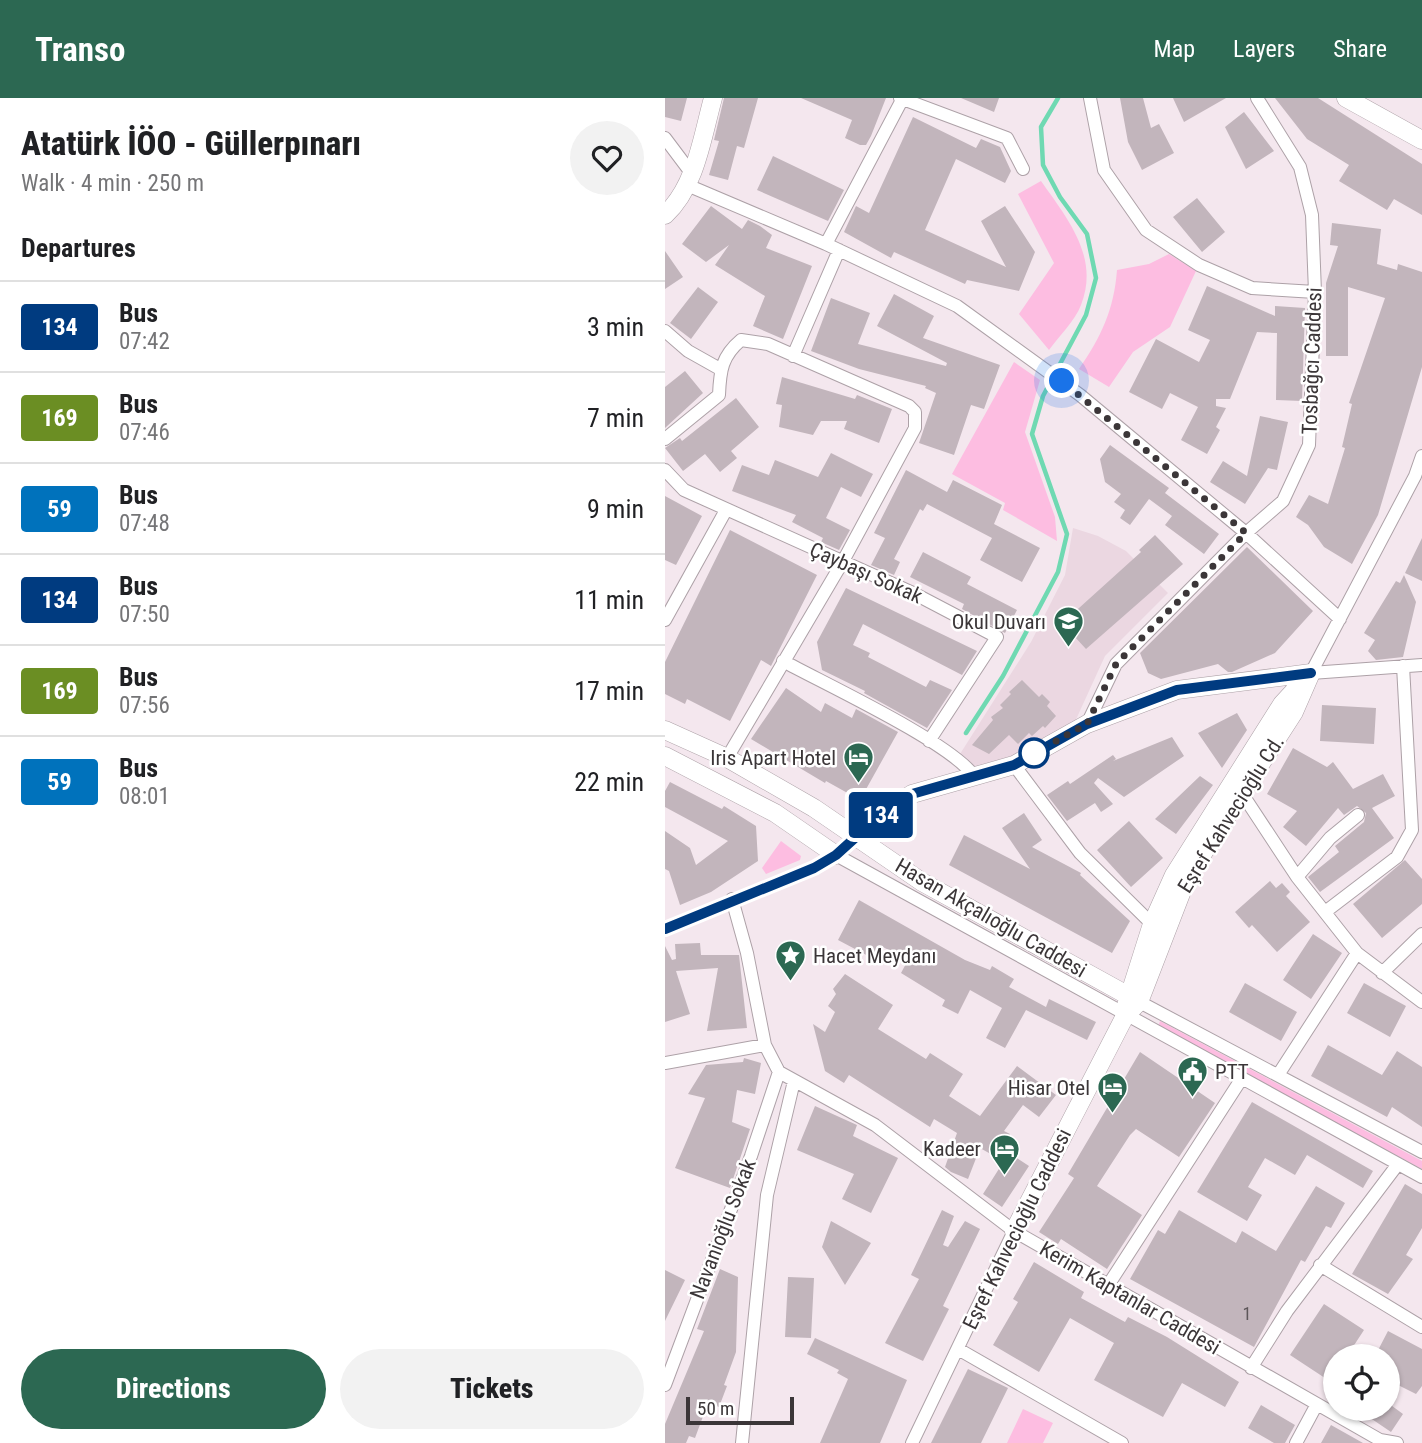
<!DOCTYPE html>
<meta charset="utf-8">
<style>
body{margin:0;font-family:"Roboto Condensed",sans-serif;background:#f2f2f2;color:#202124;height:100vh;display:flex;flex-direction:column;font-size:26px;white-space:nowrap}
*{box-sizing:border-box;margin:0}
p{font-size:23px;color:#757577}
.icon{flex:none;width:38px;height:38px;fill:none;stroke:currentColor;stroke-width:2;stroke-linecap:round;stroke-linejoin:round}
.map{position:relative;flex:1;overflow:hidden}
.panel{display:flex;flex-direction:column;background:#fff;width:665px}
.panel>*{flex:none}
.badge{padding:0 14px;border-radius:5px;font-size:24px;line-height:46px}
.controls{position:absolute;left:658px;top:1246px;display:grid;gap:14px}
.controls a{display:grid;place-items:center;width:77px;height:77px;border-radius:50%;background:#fff;box-shadow:0 2px 5px #0004;font-size:35px}
.scale{position:absolute;left:21px;bottom:18px;width:108px;box-sizing:border-box;padding-left:7px;border:4px solid #3b3638;border-top:0;font-size:19px;line-height:24px;white-space:nowrap;color:#3b3638;-webkit-text-stroke:5px #fff;paint-order:stroke}
.you{position:absolute;width:35px;height:35px;margin:-18px;border:5px solid #fff;border-radius:50%;background:#1a73e8;box-shadow:0 0 0 10px #1a73e833}
.map>.badge{position:absolute;translate:-50% -50%;box-shadow:0 0 0 4px #fff}
h2{padding:0 21px;font-size:26px;line-height:63px}
.round{display:grid;place-items:center;flex:none;width:74px;height:74px;border-radius:37px;background:#f2f2f2}
.head{display:flex;align-items:center;justify-content:space-between;height:119px;padding:0 21px}
h1{font-size:33px;font-weight:800;line-height:52px}
.button{display:flex;gap:14px;margin-top:auto;padding:14px 21px}
.button a{flex:1;height:80px;border-radius:42px;background:#2c6852;color:#fff;font-size:28px;font-weight:800;line-height:80px;text-align:center}
.button a+a{background:#f2f2f2;color:#202124}
ul{padding:0;list-style:none}
li{display:flex;align-items:center;gap:21px;height:91px;padding:0 21px;border-top:2px solid #e0e0e0}
li div{flex:1}
li b{display:block;font-size:26px}
li em{font-style:normal}
li .badge{min-width:77px;font-weight:700;text-align:center}
header{display:flex;align-items:center;gap:42px;box-sizing:border-box;height:98px;padding:0 35px;background:#2c6852;color:#fff}
header strong{font-size:33px}
nav{display:flex;gap:38px;margin-inline-start:auto;font-size:24px}
main{display:flex;flex:1;min-height:0}
.map>svg:first-child{display:block}
</style>
<header>
<strong>Transo</strong>
<nav><a>Map</a><a>Layers</a><a>Share</a></nav>
</header>
<main>
<section class="panel">
<div class="head"><div><h1>Atatürk İÖO - Güllerpınarı</h1><p>Walk · 4 min · 250 m</p></div><a class="round"><svg class="icon" aria-label="heart" viewBox="0 0 24 24"><path d="M12 20l-8-8c-3-5 5-10 8-4 3-6 11-1 8 4z"/></svg></a></div>
<h2>Departures</h2>
<ul>
<li><span class="badge" style="background:#003b80;color:#fff">134</span><div><b>Bus</b><p>07:42</p></div><em>3 min</em></li>
<li><span class="badge" style="background:#6b8e23;color:#fff">169</span><div><b>Bus</b><p>07:46</p></div><em>7 min</em></li>
<li><span class="badge" style="background:#0072bc;color:#fff">59</span><div><b>Bus</b><p>07:48</p></div><em>9 min</em></li>
<li><span class="badge" style="background:#003b80;color:#fff">134</span><div><b>Bus</b><p>07:50</p></div><em>11 min</em></li>
<li><span class="badge" style="background:#6b8e23;color:#fff">169</span><div><b>Bus</b><p>07:56</p></div><em>17 min</em></li>
<li><span class="badge" style="background:#0072bc;color:#fff">59</span><div><b>Bus</b><p>08:01</p></div><em>22 min</em></li>
</ul>
<div class="button"><a>Directions</a><a>Tickets</a></div>
</section>
<div class="map">
<svg width="757" height="1345" viewBox="0 0 757 1345">
<rect width="100%" height="100%" fill="#f4e7ee"/>
<path fill="#ebd7e1" d="M408 430 433 438 461 453 503 495 440 558 408 628 360 654 312 672 295 656 366 544 400 477Z"/>
<path fill="#fdbde1" d="M376 83C402 120 435 159 416 207 410 223 394 238 384 252L354 216 389 165 353 96Z
M504 156 531 173 505 229 468 254 444 289 414 271C436 239 449 212 452 172L484 166Z
M349 264 375 282 360 334 390 419 392 443 338 412 340 405 287 376Z
M116 743 136 758 135 762 101 776 97 770Z
M495 923 757 1063V1071L493 929Z
M358 1311 388 1325 378 1345H342Z"/>
<g fill="none" stroke-linecap="round" stroke-linejoin="round">
<path stroke="#6fd9b2" stroke-width="4.5" d="M301 635 338 578 393 474 402 436 367 336 378 298 421 217 431 180 422 136 395 99 378 67 376 29 393 0"/>
</g>
<path fill="#c2b5bc" d="M0 0H22L16 23 0 19Z
M59 0H93L79 50 72 48 63 82 44 77 54 43 49 42Z
M136 0H221L206 38 201 47H195L180 40 187 22Z
M296 0H334L329 14Z
M455 0H478L486 30 494 26 509 55 477 72 463 44Z
M508 0H561L519 24Z
M610 0H653L757 66V117L729 101 722 112 674 83 684 67 642 41Z
M579 14 609 53 581 71 560 29Z
M248 19 311 50 316 41 335 49 346 73 340 85 291 61 260 132 341 169 316 123 340 108 370 154 354 193 302 182 300 186 229 154 226 160 179 134 191 108 204 115Z
M108 58 179 92 163 123 92 92Z
M532 100 560 134 537 154 508 119Z
M46 108 77 131 83 122 95 128 107 137 101 150 147 168 118 241 88 228 100 198 50 167 64 147 41 164 17 146Z
M667 125 716 131 712 166 732 172 733 166 757 174V269L713 417 687 466 659 449 643 427 631 419 644 397 663 406 680 350 677 349 687 306 684 305 720 200 683 189V258H661V185L673 148 665 147Z
M0 153 18 179 0 191Z
M542 188 610 218V208L640 210 637 303 611 302 612 235 592 234 565 301H551V308L561 310 551 329 555 332 542 356 516 342 533 309 505 295 497 311 464 294 491 241 534 264 545 242 523 232Z
M33 189 53 204 26 241 5 225Z
M229 196 269 218 258 240 335 267 319 311 306 307 289 357 254 345 271 295 260 290 261 288 194 271 146 253 166 200 205 215 193 246 281 268 282 265 212 228Z
M20 273 38 295 0 330V289Z
M117 279 190 301 192 297 227 311 214 345 179 331 182 323H156L148 337 114 329 117 307 111 306Z
M71 300 94 329 66 353 72 360 55 374 40 356 18 373 0 350 15 340 17 343Z
M595 318 623 324 612 372 603 370 580 406 545 384 558 363 582 378Z
M445 347 504 390 500 395 554 436 539 456 500 427 507 418 484 401 465 427 455 420 460 412 449 404 456 396 440 384 435 361Z
M166 355 208 376 196 399 176 389 161 420 185 432 174 452 156 444 158 440 127 424 131 417 67 393 77 367 104 377 110 362 153 379Z
M241 372 282 394 288 382 337 407 329 426 375 450 357 484 315 462 327 440 262 406 258 413 255 411 229 461 235 464 229 477 206 467 220 440 209 435Z
M0 398 37 418 11 467 0 462Z
M65 432 152 477 106 568 96 562 65 623 22 601 20 606 0 596V564Z
M490 437 518 466 421 551 409 538 405 541 393 529 476 454 474 452Z
M757 440V483L740 475Z
M582 449 648 513 610 555 567 574H563L553 566 496 581 483 575 475 555Z
M258 454 306 479 302 486 352 512 340 535 297 511 299 506 245 479Z
M739 477 751 504 738 559 711 562 703 553 710 542 699 535 731 483 735 485Z
M181 490 312 553 297 577 198 526 188 547 205 555 203 559 261 589 265 582 287 592 262 630 199 595 200 593 157 572 152 544Z
M357 582 374 599 377 596 385 604 382 608 391 618 380 630 378 628 367 638 364 635 353 646 344 637 324 656 307 647 328 622 326 619 338 610 335 607 346 596 344 594Z
M121 590 156 614 160 605 187 620 191 611 233 634 195 702 161 683 160 685 86 641Z
M657 607 711 610 709 646 655 643Z
M572 615 582 632 557 670 533 635Z
M507 639 519 658 459 699 433 680 429 685 448 706 436 714 430 705 402 723 382 697 403 683 405 686 448 657 451 661 448 663Z
M628 650 662 669 668 664 688 691 718 676 730 698 707 710 729 740 655 794 643 779 674 754 670 748 699 724 701 715 692 708 679 717 673 710 641 748 618 729 632 713 602 696Z
M535 678 548 687 511 736 490 721Z
M5 684 57 711 59 708 91 728 93 763 46 794 15 807 4 773 0 771V733L25 750 31 767 63 743 0 709V693Z
M359 715 377 742 367 749 416 775 415 777 465 823 447 855 284 767 299 737 365 771 337 730Z
M464 723 498 760 466 789 432 752Z
M740 762 757 781V806L717 840 688 806Z
M605 783 611 790 617 785 625 794 621 798 645 824 612 854 587 827 584 830 570 814Z
M194 802 300 862 325 872 327 868 349 881 344 889 381 909 384 901 431 924 422 942 361 912 340 950 321 940 337 910 305 892 293 916 277 908 280 902 236 875 243 862 214 847 207 860 173 842Z
M648 836 677 855 646 901 618 882Z
M35 845 36 857H74L82 930 42 933 53 870 11 873 25 916 0 924V848L7 862 11 861 10 846Z
M180 876 228 907 213 931 261 961 265 955 298 976 284 998 315 1018 352 968 391 997 374 1019 358 1007 339 1033 345 1036 331 1059 315 1050 303 1081 286 1074 280 1069 292 1035 269 1021 265 1029 184 977 179 985 160 973 148 926 160 934 170 914 163 908 171 896 168 891Z
M580 885 632 914 616 943 564 914Z
M699 885 741 908 725 939 682 915Z
M663 947 717 977 732 953 757 969V1029L727 1009 722 1019 646 978Z
M475 954 550 1005 514 1059 471 1031 465 1037 432 1088 477 1117 442 1171 396 1141 393 1146 374 1134 409 1080 403 1076Z
M79 960 96 965 90 996 72 992 67 1024 85 1031 65 1090 10 1070 40 1000 23 996 41 967 78 964Z
M587 1004 708 1073 698 1090 642 1057 630 1077 600 1060 583 1089 597 1097 582 1123 532 1094Z
M150 1008 192 1027 188 1038 233 1060 206 1115 177 1101 189 1076 132 1052Z
M344 1055 364 1068 337 1109 318 1096Z
M740 1086 757 1096V1130L741 1157 748 1161 723 1196 687 1176Z
M651 1088 680 1105 666 1130 661 1128 640 1164 636 1162 589 1249 465 1181 493 1132 500 1136 514 1112 571 1145 577 1133 611 1153Z
M277 1112 289 1118 278 1147 283 1149 300 1123 315 1131 278 1208 284 1211 258 1263 220 1245 254 1181 246 1177Z
M166 1123 206 1145 180 1187 157 1149Z
M369 1164 419 1194 416 1200 460 1224 463 1219 502 1239 574 1284 560 1309 517 1285 498 1319 429 1282 449 1245 405 1220 374 1274 328 1247 353 1204 348 1201Z
M55 1171 73 1179 71 1254 59 1287 62 1288 54 1309 43 1305 30 1340 24 1338 21 1345H0V1326L39 1233 32 1231Z
M0 1172 20 1182 0 1223Z
M123 1179 149 1180 146 1240 120 1239Z
M659 1206 699 1232 682 1258H670L666 1267 670 1269V1277L666 1284 625 1257Z
M723 1233 757 1251V1288L751 1296 723 1282V1258H710Z
M150 1240 242 1282 215 1345H155L183 1281 172 1275 174 1272 142 1256Z
M303 1271 343 1290 316 1345H266Z
M723 1305 738 1316 726 1334 692 1311H723Z
M596 1307 630 1327 620 1345H609L583 1330Z
M666 1327 698 1345H656Z"/>
<g fill="none" stroke-linecap="round" stroke-linejoin="round">
<defs>
<path id="street" d="M235 0 342 40 358 71
M425 0 439 72 481 132 534 167 587 190 650 194
M0 40 27 76
M22 87 161 146 292 208 415 297 581 435 675 521
M161 146 238 0
M0 233 23 253 55 271
M128 258 174 152
M0 341 54 297C55 272 57 258 76 242L103 246 244 308 250 314V330L177 465 62 660
M0 372 19 392 250 496 332 539 264 643
M0 522 61 412
M118 563C160 586 285 644 309 678
M646 575 750 378 757 358
M646 575 757 567
M422 626 451 566 581 435 618 403 644 347 650 194 647 117 635 69 592 0
M349 667 415 755 487 826
M578 697 632 779 692 855 757 904
M171 757 757 1079
M632 779 665 740 693 717
M67 801 82 855 100 947 114 974 210 1027 349 1133 715 1342 732 1345
M660 814 732 759 747 732 738 568
M0 831 149 770 171 757 192 738
M717 875 757 836
M467 900 757 1054
M0 965 100 947
M613 977 692 855
M655 1167 757 1229
M442 1189 577 980
M293 1251 457 1345
M586 1270 622 1213 733 1066
M0 1287 86 1058 114 974
M77 1345 102 1097 129 983
M247 1345 349 1133
M631 1345 652 1306"/>
<path id="secondary" d="M681 0 757 42
M0 117C31 88 37 40 48 0
M0 632 62 660 149 710 257 784 462 897
M0 658 110 715 171 757
M192 738 223 711 247 696 349 667 422 626 512 592 646 575
M461 908 487 826 509 777 617 606 641 580
M349 1133 460 918 474 904 522 780 629 614 646 575"/>
</defs>
<use href="#street" stroke="#ada1a7" stroke-width="14"/>
<use href="#secondary" stroke="#ada1a7" stroke-width="19"/>
<use href="#street" stroke="#fff" stroke-width="12"/>
<use href="#secondary" stroke="#fff" stroke-width="18"/>
</g>
<g fill="none" stroke-linecap="round" stroke-linejoin="round">
<defs>
<path id="line" d="M0 831 149 770 171 757 223 710 247 696 349 667 422 626 512 592 646 575"/>
</defs>
<use href="#line" stroke="#fff" stroke-width="16"/>
<use href="#line" stroke="#003b80" stroke-width="10"/>
<path stroke="#3b3638" stroke-width="7" stroke-dasharray="0 12.6" d="M369 655 422 626 451 566 581 435 397 283"/>
</g>
<defs>
<symbol id="school-pin" viewBox="-11 -11 22 30"><path d="M0 17L-7.5 6A9.5 9.5 0 1 1 7.5 6Z" fill="#2c6852" stroke="#fff"/><path d="M0-5L7-2L0 1L-7-2ZM-4 1L0 2.5L4 1V4Q0 6-4 4Z" fill="#fff"/></symbol>
<symbol id="hotel-pin" viewBox="-11 -11 22 30"><path d="M0 17L-7.5 6A9.5 9.5 0 1 1 7.5 6Z" fill="#2c6852" stroke="#fff"/><path d="M-6-4.5h1.5V1H6V5H4.5V3h-9V5H-6ZM-4 0a1.8 1.8 0 1 1 3.6 0ZM.5 0V-2.5h3Q6-2.5 6 0Z" fill="#fff"/></symbol>
<symbol id="sight-pin" viewBox="-11 -11 22 30"><path d="M0 17L-7.5 6A9.5 9.5 0 1 1 7.5 6Z" fill="#2c6852" stroke="#fff"/><path d="M0-6L1.8-2.2L6-1.7L2.9 1.2L3.7 5.4L0 3.3L-3.7 5.4L-2.9 1.2L-6-1.7L-1.8-2.2Z" fill="#fff"/></symbol>
<symbol id="civic-pin" viewBox="-11 -11 22 30"><path d="M0 17L-7.5 6A9.5 9.5 0 1 1 7.5 6Z" fill="#2c6852" stroke="#fff"/><path d="M-.6-6.5H3V-4.5H.6V-3L4-1V1h2V6H-6V1h2V-1L-.6-3ZM-1.2 2.5V6h2.4V2.5Z" fill="#fff"/></symbol>
</defs>
<g fill-rule="evenodd">
<use href="#school-pin" x="386" y="506" width="35" height="47"/>
<use href="#hotel-pin" x="176" y="642" width="35" height="47"/>
<use href="#sight-pin" x="108" y="840" width="35" height="47"/>
<use href="#civic-pin" x="510" y="956" width="35" height="47"/>
<use href="#hotel-pin" x="430" y="972" width="35" height="47"/>
<use href="#hotel-pin" x="322" y="1034" width="35" height="47"/>
</g>
<circle fill="#fff" stroke="#003b80" stroke-width="3.5" cx="369" cy="655" r="14"/>
<g text-anchor="middle" stroke-width="5" stroke-linejoin="round" paint-order="stroke">
<g font-size="18" fill="#5d5659">
<text x="582" y="1222">1</text>
</g>
<g font-size="21" fill="#3b3638" stroke="#fff">
<text transform="translate(647 263) rotate(-88)" y="7">Tosbağcı Caddesi</text>
<text transform="translate(201 475) rotate(24)" y="7">Çaybaşı Sokak</text>
<text transform="translate(566 716) rotate(-58)" y="7">Eşref Kahvecioğlu Cd.</text>
<text transform="translate(326 820) rotate(30)" y="7">Hasan Akçalıoğlu Caddesi</text>
<text transform="translate(58 1131) rotate(-69)" y="7">Navanioğlu Sokak</text>
<text transform="translate(352 1131) rotate(-64)" y="7">Eşref Kahvecioğlu Caddesi</text>
<text transform="translate(465 1200) rotate(30)" y="7">Kerim Kaptanlar Caddesi</text>
</g>
<g font-size="21" fill="#3b3638" stroke="#fff" text-anchor="end">
<text x="381" y="531">Okul Duvarı</text>
<text x="171" y="667">Iris Apart Hotel</text>
<text x="148" y="865" text-anchor="start">Hacet Meydanı</text>
<text x="550" y="981" text-anchor="start">PTT</text>
<text x="425" y="997">Hisar Otel</text>
<text x="316" y="1058">Kadeer</text>
</g>
</g>
</svg>
<div class="controls">
<a><svg class="icon" aria-label="locate" viewBox="0 0 24 24"><circle cx="12" cy="12" r="6"/><path d="M12 2v4M12 18v4M2 12h4M18 12h4"/></svg></a>
</div>
<div class="scale">50 m</div>
<div class="you" style="left:397px;top:283px"></div>
<b class="badge" style="left:216px;top:717px;background:#003b80;color:#fff">134</b>
</div>
</main>
